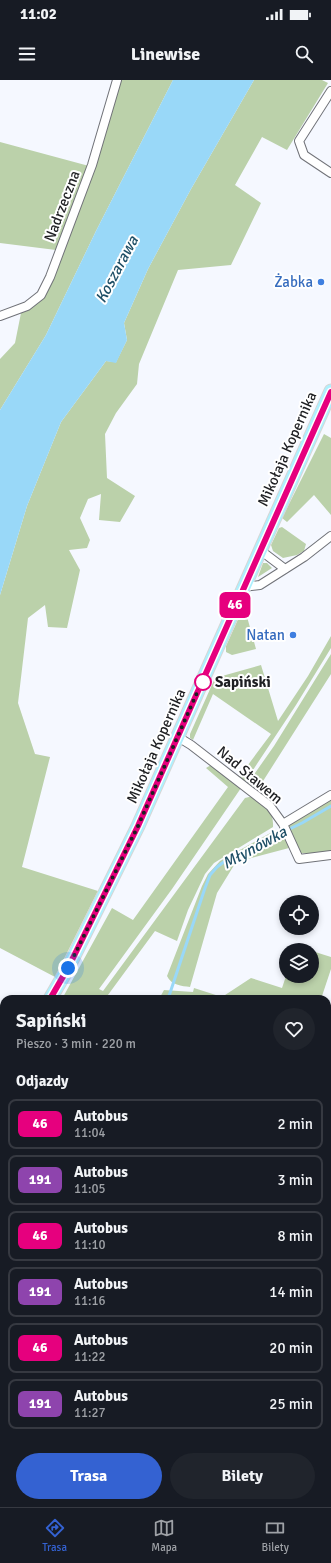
<!DOCTYPE html>
<html lang="pl">
<meta charset="utf-8">
<style>
body{margin:0;font-family:Signika,sans-serif;background:#20242c;color:#f1f3f6;height:100vh;display:flex;flex-direction:column;font-size:15px;white-space:nowrap}
*{box-sizing:border-box;margin:0}
p{font-size:13px;color:#9ea1a6}
.icon{flex:none;width:22px;height:22px;fill:none;stroke:currentColor;stroke-width:2;stroke-linecap:round;stroke-linejoin:round}
.map{position:relative;flex:1;overflow:hidden}
.panel{position:absolute;left:0px;top:915px;width:331px;height:512px;display:flex;flex-direction:column;background:#171b24;border-radius:12px 12px 0 0;box-shadow:0 2px 6px #0003}
.panel>*{flex:none}
.badge{padding:0 8px;border-radius:6px;font-size:14px;line-height:26px}
.controls{position:absolute;left:279px;top:815px;display:grid;gap:8px}
.controls a{display:grid;place-items:center;width:40px;height:40px;border-radius:50%;background:#171b24;box-shadow:0 2px 6px #0003;font-size:20px}
.you{position:absolute;width:20px;height:20px;margin:-10px;border:3px solid #fff;border-radius:50%;background:#1a73e8;box-shadow:0 0 0 6px #1a73e833}
.map>.badge{position:absolute;translate:-50% -50%;box-shadow:0 0 0 2px #fff}
h2{padding:0 16px;font-size:15px;line-height:36px}
.round{display:grid;place-items:center;flex:none;width:42px;height:42px;border-radius:21px;background:#20242c}
.headline{display:flex;align-items:center;justify-content:space-between;height:68px;padding:0 16px}
h1{font-size:19px;font-weight:700;line-height:30px}
.button{display:flex;gap:8px;margin-top:auto;padding:8px 16px}
.button a{flex:1;height:46px;border-radius:24px;background:#3462d2;color:#fff;font-size:16px;font-weight:700;line-height:46px;text-align:center}
.button a+a{background:#20242c;color:#f1f3f6}
ul{padding:0;list-style:none}
li{display:flex;align-items:center;gap:12px;height:50px;margin:0 8px 6px;padding:0 8px;border:2px solid #363941;border-radius:8px}
li div{flex:1}
li b{display:block;font-size:15px}
li em{font-style:normal}
li .badge{min-width:44px;font-weight:700;text-align:center}
.status{display:flex;justify-content:space-between;align-items:center;height:28px;padding:0 20px;background:#171b24;direction:ltr}
.status svg{height:11px;fill:currentColor}
header{display:flex;justify-content:space-between;align-items:center;height:52px;padding:0 16px;background:#171b24;font-size:18px;font-weight:700}
.tabs{display:flex;justify-content:space-around;align-items:center;height:56px;border-top:1px solid #363941;background:#171b24;font-size:11px;color:#9ea1a6}
.tabs a{display:grid;justify-items:center;gap:2px}
.tabs .active{color:#3462d2}
.map>svg:first-child{display:block}
</style>
<div class="status"><b>11:02</b><svg viewBox="0 0 49 12"><path d="M0 12V9h3v3zM5 12V6h3v6zM10 12V3h3v9zM15 12V0h3v12zM26 1h20v11H26zM47 4h2v5h-2z"/></svg></div>
<header><svg class="icon" aria-label="menu" viewBox="0 0 24 24"><path d="M4 6h16M4 12h16M4 18h16"/></svg>Linewise<svg class="icon" aria-label="search" viewBox="0 0 24 24"><circle cx="10" cy="10" r="6"/><path d="M15 15l6 6"/></svg></header>
<div class="map">
<svg width="331" height="1427" viewBox="0 0 331 1427">
<rect width="100%" height="100%" fill="#f5f8ff"/>
<path fill="#bbd1aa" d="M121 0H173L96 151 46 255 0 330V279L15 263 21 233 53 198 96 86Z
M254 0H322L328 3 287 70 262 57 235 105 261 123 231 185 178 190 139 284 137 304 116 333 105 354 107 398 135 416 120 442 99 440 101 414 88 419 80 438 90 460 87 468 69 470 80 490 67 548 48 547 45 525 28 538 18 623 35 674 50 677 22 787 98 811 55 897 0 868V515L27 426 61 342 106 281 116 282 127 260 124 243 148 189 191 109Z
M0 62 89 86 56 170 0 163Z
M324 354 331 358V435L314 415 287 442 282 438Z
M282 447 306 464 304 471 297 475 283 478 273 471 271 465 279 448Z
M263 483H267L272 488 258 497Z
M244 526 256 569 232 575 226 572V566Z
M331 556V568L296 625 245 702 239 697 271 654 213 614 193 660 190 658V654L215 598 261 585 278 641 308 596Z
M331 574V594L258 709 248 703 274 666Z
M211 685 241 708 172 809 99 909 103 911 245 718 253 716C265 727 274 729 273 747L214 783 205 794 188 830 177 861 155 851 105 919H62L112 828 133 840 228 707 206 688Z
M331 718V774L301 773 287 746Z
M274 751C285 753 286 757 289 768L236 782 217 813 190 907C182 906 171 905 167 896L202 806 208 794 220 781Z
M312 871 331 877V889L321 919H159L164 910 193 912 194 908 222 917 251 898 282 908 286 896H312Z
M327 963 331 964V1427H186L187 1423H327Z
M4 977V1074L0 1082V979Z
M4 1101V1139L0 1154V1104Z
M4 1142V1423H141V1427H0V1157Z"/>
<path fill="#99d8f8" d="M173 0H254L191 109 148 189 124 243 127 260 116 283 106 281 61 342 27 426 0 515V330L46 255 96 151Z"/>
<g fill="none" stroke-linecap="round" stroke-linejoin="round">
<path stroke="#99d8f8" stroke-width="3" d="M168 919 205 808 210 795 217 787 229 778 302 743 331 726
M0 1116 4 1113"/>
<defs>
<path id="minor" d="M331 11 299 61 304 75 331 93
M0 236 27 226 41 215 50 197 92 85 117 0
M260 470 285 489
M243 507 260 505 304 477 331 456
M178 657 191 665 270 726 283 744 299 779 331 775
M283 744 331 715
M327 1298H331
M251 1427 253 1423"/>
<path id="primary" d="M50 919 68 888 138 746 331 311
M0 971 4 969"/>
</defs>
<use href="#minor" stroke="#707278" stroke-width="10"/>
<use href="#primary" stroke="#d6d7d7" stroke-width="15"/>
<use href="#minor" stroke="#fff" stroke-width="8"/>
<use href="#primary" stroke="#aef0fe" stroke-width="13"/>
</g>
<g fill="none" stroke-linecap="round" stroke-linejoin="round">
<defs>
<path id="line" d="M50 919 68 888 138 746 331 312"/>
</defs>
<use href="#line" stroke="#fff" stroke-width="9"/>
<use href="#line" stroke="#e6007e" stroke-width="6"/>
<path stroke="#1e1f22" stroke-width="4" stroke-dasharray="0 7.2" d="M68 888 138 746 204 597 203 602"/>
</g>
<g fill="#3f7fe0" stroke="#fff" stroke-width="1.5">
<circle cx="321" cy="202" r="4"/>
<circle cx="293" cy="555" r="4"/>
</g>
<circle fill="#fff" stroke="#e6007e" stroke-width="2" cx="203" cy="602" r="8"/>
<g text-anchor="middle" stroke-width="4" stroke-linejoin="round" paint-order="stroke">
<g font-size="15" fill="#1e1f22" stroke="#fff">
<text transform="translate(62 126) rotate(-69)" y="5">Nadrzeczna</text>
<text transform="translate(287 369) rotate(-66)" y="5">Mikołaja Kopernika</text>
<text transform="translate(156 666) rotate(-66)" y="5">Mikołaja Kopernika</text>
<text transform="translate(250 695) rotate(40)" y="5">Nad Stawem</text>
</g>
<g font-size="15" fill="#366cbe" stroke="#fff" text-anchor="end">
<text x="313" y="207">Żabka</text>
<text x="285" y="560">Natan</text>
</g>
<g font-size="15" font-weight="bold" fill="#1e1f22" stroke="#fff" text-anchor="start">
<text x="215" y="607">Sapiński</text>
</g>
<g font-size="16" font-style="italic" fill="#1e4f66" stroke="#fff">
<text transform="translate(116 189) rotate(-62)" y="6">Koszarawa</text>
<text transform="translate(254 767) rotate(-29)" y="6">Młynówka</text>
</g>
</g>
</svg>
<div class="controls">
<a><svg class="icon" aria-label="locate" viewBox="0 0 24 24"><circle cx="12" cy="12" r="6"/><path d="M12 2v4M12 18v4M2 12h4M18 12h4"/></svg></a>
<a><svg class="icon" aria-label="layers" viewBox="0 0 24 24"><path d="M12 4l9 5-9 5-9-5zM3 14l9 5 9-5"/></svg></a>
</div>
<div class="you" style="left:68px;top:888px"></div>
<b class="badge" style="left:235px;top:525px;background:#e6007e;color:#fff">46</b>
<section class="panel">
<div class="headline"><div><h1>Sapiński</h1><p>Pieszo · 3 min · 220 m</p></div><a class="round"><svg class="icon" aria-label="heart" viewBox="0 0 24 24"><path d="M12 20l-8-8c-3-5 5-10 8-4 3-6 11-1 8 4z"/></svg></a></div>
<h2>Odjazdy</h2>
<ul>
<li><span class="badge" style="background:#e6007e;color:#fff">46</span><div><b>Autobus</b><p>11:04</p></div><em>2 min</em></li>
<li><span class="badge" style="background:#8e44ad;color:#fff">191</span><div><b>Autobus</b><p>11:05</p></div><em>3 min</em></li>
<li><span class="badge" style="background:#e6007e;color:#fff">46</span><div><b>Autobus</b><p>11:10</p></div><em>8 min</em></li>
<li><span class="badge" style="background:#8e44ad;color:#fff">191</span><div><b>Autobus</b><p>11:16</p></div><em>14 min</em></li>
<li><span class="badge" style="background:#e6007e;color:#fff">46</span><div><b>Autobus</b><p>11:22</p></div><em>20 min</em></li>
<li><span class="badge" style="background:#8e44ad;color:#fff">191</span><div><b>Autobus</b><p>11:27</p></div><em>25 min</em></li>
</ul>
<div class="button"><a>Trasa</a><a>Bilety</a></div>
</section>
</div>
<nav class="tabs">
<a class="active"><svg class="icon" aria-label="directions" viewBox="0 0 24 24"><path d="M12 3l9 9-9 9-9-9zM9 14v-3h6M13 9l2 2-2 2"/></svg>Trasa</a>
<a><svg class="icon" aria-label="map" viewBox="0 0 24 24"><path d="M3 6l6-2 6 2 6-2v14l-6 2-6-2-6 2zM9 4v14M15 6v14"/></svg>Mapa</a>
<a><svg class="icon" aria-label="tickets" viewBox="0 0 24 24"><path d="M3 7h18v10H3zM15 7v10"/></svg>Bilety</a>
</nav>
